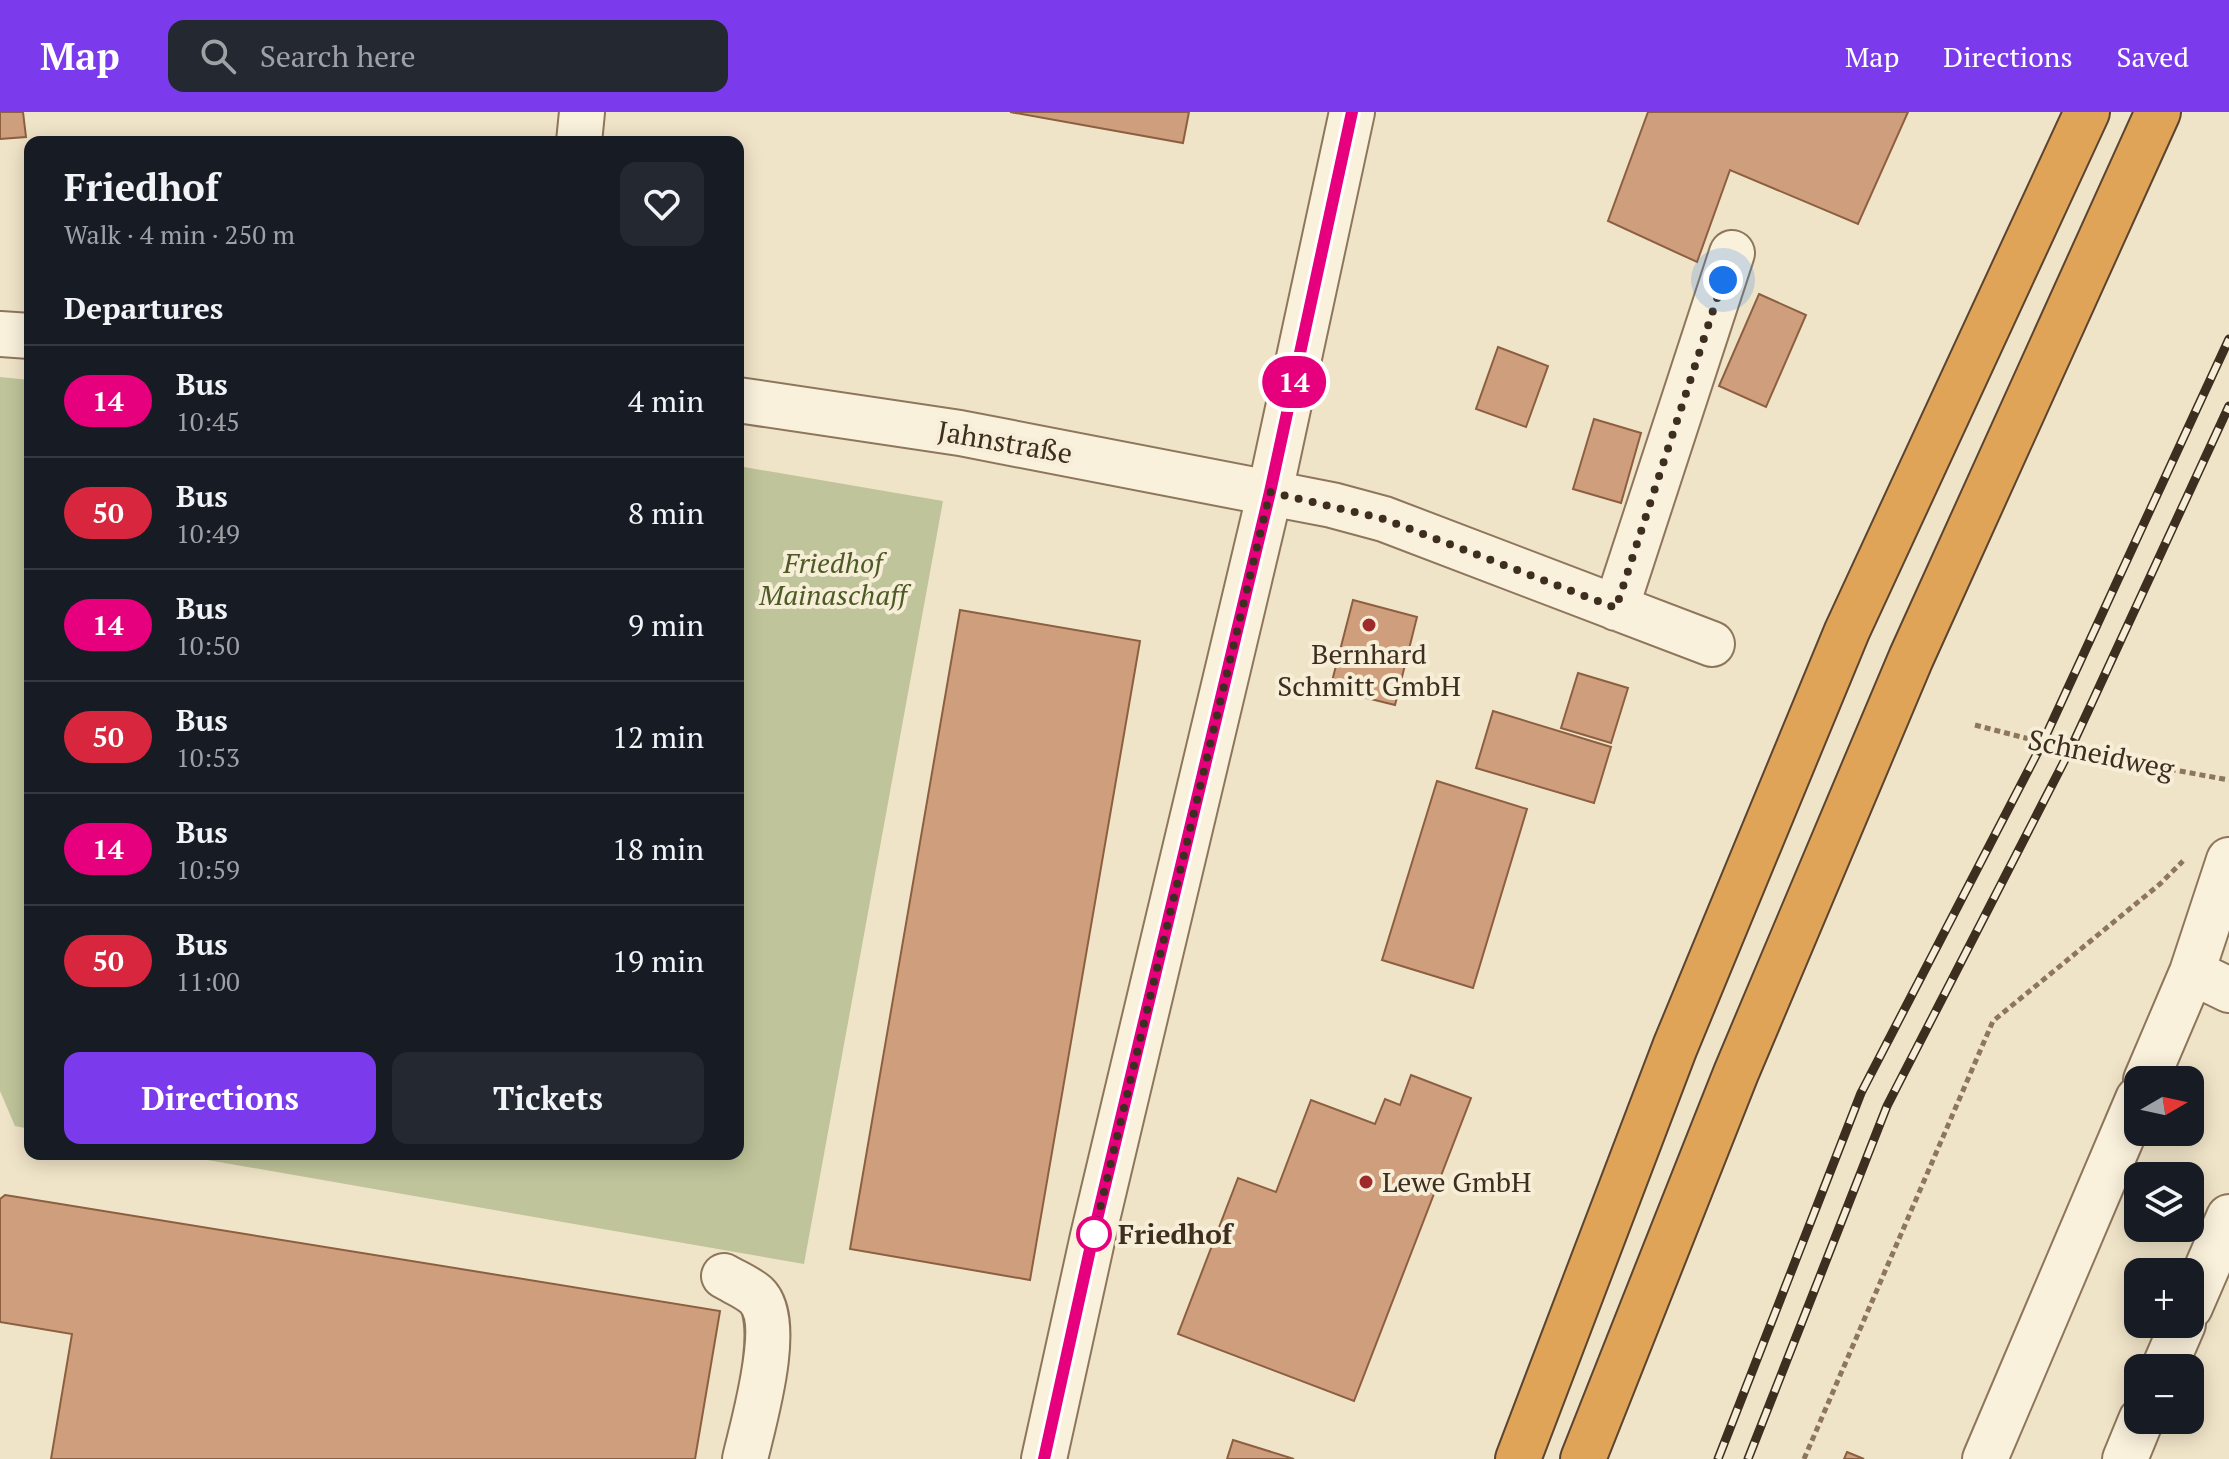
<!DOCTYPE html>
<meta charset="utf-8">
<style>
body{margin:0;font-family:"PT Serif",serif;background:#242831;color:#f1f3f6;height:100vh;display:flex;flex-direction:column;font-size:30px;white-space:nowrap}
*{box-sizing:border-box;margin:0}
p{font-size:26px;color:#9ea1a6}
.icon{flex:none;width:44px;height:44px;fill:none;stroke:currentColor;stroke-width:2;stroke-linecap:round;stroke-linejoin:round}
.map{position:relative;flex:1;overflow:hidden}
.drawer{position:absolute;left:24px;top:24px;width:720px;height:1024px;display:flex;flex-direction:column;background:#171b24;border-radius:16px;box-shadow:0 4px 20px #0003}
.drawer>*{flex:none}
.badge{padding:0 16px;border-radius:26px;font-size:28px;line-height:52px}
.needle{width:52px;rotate:81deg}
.buttons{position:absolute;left:2124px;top:954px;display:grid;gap:16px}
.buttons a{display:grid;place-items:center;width:80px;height:80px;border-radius:16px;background:#171b24;box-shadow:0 4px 20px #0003;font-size:40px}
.you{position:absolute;width:40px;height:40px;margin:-20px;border:6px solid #fff;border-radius:50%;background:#1a73e8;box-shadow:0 0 0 12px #1a73e833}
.map>.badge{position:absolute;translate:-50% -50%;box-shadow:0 0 0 4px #fff}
h2{padding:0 40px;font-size:30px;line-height:72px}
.round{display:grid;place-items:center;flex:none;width:84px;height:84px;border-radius:16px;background:#242831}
.head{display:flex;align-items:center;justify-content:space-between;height:136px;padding:0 40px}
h1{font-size:38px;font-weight:700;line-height:60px}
.cta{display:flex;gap:16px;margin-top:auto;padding:16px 40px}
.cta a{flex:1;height:92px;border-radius:16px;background:#7c3aed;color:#fff;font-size:32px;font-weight:700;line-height:92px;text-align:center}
.cta a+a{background:#242831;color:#f1f3f6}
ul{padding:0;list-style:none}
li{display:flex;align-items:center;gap:24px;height:112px;padding:0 40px;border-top:2px solid #363941}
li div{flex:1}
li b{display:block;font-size:30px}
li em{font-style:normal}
li .badge{min-width:88px;font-weight:700;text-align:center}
header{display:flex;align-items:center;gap:48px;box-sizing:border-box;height:112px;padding:0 40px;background:#7c3aed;color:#fff}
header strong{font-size:38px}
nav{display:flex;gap:44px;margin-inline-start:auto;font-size:28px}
.search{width:560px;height:72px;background:#242831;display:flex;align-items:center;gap:20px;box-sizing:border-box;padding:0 28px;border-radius:16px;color:#9ea1a6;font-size:30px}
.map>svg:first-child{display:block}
</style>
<header>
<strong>Map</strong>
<div class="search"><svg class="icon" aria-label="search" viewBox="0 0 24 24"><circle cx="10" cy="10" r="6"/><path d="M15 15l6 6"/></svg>Search here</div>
<nav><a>Map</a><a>Directions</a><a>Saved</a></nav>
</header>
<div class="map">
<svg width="2229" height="1347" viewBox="0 0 2229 1347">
<rect width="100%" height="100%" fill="#f0e4c8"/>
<path fill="#bfc49a" d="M0 265 30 268V1017L15 1014 0 979Z
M738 354 943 389 804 1152 173 1042H738Z"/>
<path fill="#cf9f7d" stroke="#8d5f41" stroke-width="2" d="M0 0H23L26 25 0 27Z
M1010 0H1189L1183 31Z
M1648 0H1908L1858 112 1730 58 1697 150 1608 109Z
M1759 182 1806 203 1766 295 1719 274Z
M1498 235 1548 254 1526 315 1476 297Z
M1594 307 1641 321 1621 391 1573 377Z
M1353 488 1417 505 1395 593 1330 577Z
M960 498 1140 529 1030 1168 850 1137Z
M1578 561 1628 576 1611 631 1561 616Z
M1493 599 1611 635 1594 691 1476 656Z
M1437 669 1527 697 1473 876 1382 848Z
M1411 963 1471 986 1354 1289 1178 1222 1238 1066 1276 1080 1311 988 1375 1012 1385 987 1400 993Z
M5 1083 720 1199 695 1347H51L72 1222 0 1210V1087Z
M1233 1328 1294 1347H1227Z
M1847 1340 1864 1347H1844Z"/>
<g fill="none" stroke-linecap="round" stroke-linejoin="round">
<defs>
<path id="minor" d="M579 30 582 0
M0 222 30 224
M738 288 960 321 1332 393 1384 407 1712 532
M1616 496 1732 141
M2192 860 2229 878
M2146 968 2192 860 2229 748
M724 1164C734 1170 747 1175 756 1183 784 1209 753 1312 745 1347
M2190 1195 2229 1105
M2164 1256 2183 1212
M1044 1347 1093 1124 1270 380 1352 0
M1985 1347 2138 987
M2125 1347 2141 1308"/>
<path id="highway" d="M1518 1347 1675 935 1847 519 2087 0
M1583 1347 1736 961 1911 546 2158 0"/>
</defs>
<use href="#minor" stroke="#8d765c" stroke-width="48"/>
<use href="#highway" stroke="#5b4430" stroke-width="48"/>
<path stroke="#8d765c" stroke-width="5" stroke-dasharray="6 4" stroke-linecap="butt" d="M1975 613 2087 642 2229 668
M1804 1347 1993 909 2160 772 2183 749"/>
<use href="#minor" stroke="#faf1dc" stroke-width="44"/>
<use href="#highway" stroke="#e0a458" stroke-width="44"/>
<defs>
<path id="rail" d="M1718 1347 1861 981 2042 632 2229 227
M1748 1347 1887 994 2070 638 2229 294"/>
</defs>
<use href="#rail" stroke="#3d2e20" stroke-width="9"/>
<use href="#rail" stroke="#f7eed8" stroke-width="6" stroke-dasharray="18" stroke-linecap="butt"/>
</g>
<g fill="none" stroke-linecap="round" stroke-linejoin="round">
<defs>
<path id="line" d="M1044 1347 1093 1124 1270 380 1352 0"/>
</defs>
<use href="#line" stroke="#fff" stroke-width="18"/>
<use href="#line" stroke="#e6007e" stroke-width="12"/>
<path stroke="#3d2e20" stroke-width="8" stroke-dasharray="0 14.4" d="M1094 1122 1270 380 1384 407 1616 496 1723 168"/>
</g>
<g fill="#9e2a2b" stroke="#f7eed8" stroke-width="3">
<circle cx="1369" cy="513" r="8"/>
<circle cx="1366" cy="1070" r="8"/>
</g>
<circle fill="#fff" stroke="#e6007e" stroke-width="4" cx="1094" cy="1122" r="16"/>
<g text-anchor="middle" stroke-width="8" stroke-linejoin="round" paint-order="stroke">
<g font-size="28" fill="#3d2e20" stroke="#f7eed8">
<text transform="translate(1005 330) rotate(10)" y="10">Jahnstraße</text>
<text transform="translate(2101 642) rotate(12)" y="10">Schneidweg</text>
</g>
<g font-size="28" font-style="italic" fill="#4d5a26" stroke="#f7eed8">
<text x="833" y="461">Friedhof<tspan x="833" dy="32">Mainaschaff</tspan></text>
</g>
<g font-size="28" fill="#3d2e20" stroke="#f7eed8">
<text x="1369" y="552">Bernhard<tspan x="1369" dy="32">Schmitt GmbH</tspan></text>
<text x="1382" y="1080" text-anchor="start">Lewe GmbH</text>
</g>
<g font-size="28" font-weight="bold" fill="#3d2e20" stroke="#f7eed8" text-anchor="start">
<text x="1118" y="1132">Friedhof</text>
</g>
</g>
</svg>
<div class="buttons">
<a><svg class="needle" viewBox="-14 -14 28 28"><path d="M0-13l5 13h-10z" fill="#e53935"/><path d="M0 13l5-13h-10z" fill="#9ea1a6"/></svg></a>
<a><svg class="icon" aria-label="layers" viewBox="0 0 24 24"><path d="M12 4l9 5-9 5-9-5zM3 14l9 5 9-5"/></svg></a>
<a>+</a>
<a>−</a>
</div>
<div class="you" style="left:1723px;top:168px"></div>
<b class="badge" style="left:1294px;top:270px;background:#e6007e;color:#fff">14</b>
<section class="drawer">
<div class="head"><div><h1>Friedhof</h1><p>Walk · 4 min · 250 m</p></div><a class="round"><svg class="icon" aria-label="heart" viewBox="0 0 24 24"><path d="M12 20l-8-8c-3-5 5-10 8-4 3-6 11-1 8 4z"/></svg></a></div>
<h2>Departures</h2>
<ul>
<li><span class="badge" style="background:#e6007e;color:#fff">14</span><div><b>Bus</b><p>10:45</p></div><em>4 min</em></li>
<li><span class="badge" style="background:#d7263d;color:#fff">50</span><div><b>Bus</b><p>10:49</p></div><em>8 min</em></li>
<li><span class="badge" style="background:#e6007e;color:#fff">14</span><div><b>Bus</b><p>10:50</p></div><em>9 min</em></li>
<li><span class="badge" style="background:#d7263d;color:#fff">50</span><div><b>Bus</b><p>10:53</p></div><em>12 min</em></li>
<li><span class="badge" style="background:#e6007e;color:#fff">14</span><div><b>Bus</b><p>10:59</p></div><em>18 min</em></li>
<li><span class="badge" style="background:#d7263d;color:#fff">50</span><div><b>Bus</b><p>11:00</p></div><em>19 min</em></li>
</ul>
<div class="cta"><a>Directions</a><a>Tickets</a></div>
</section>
</div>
